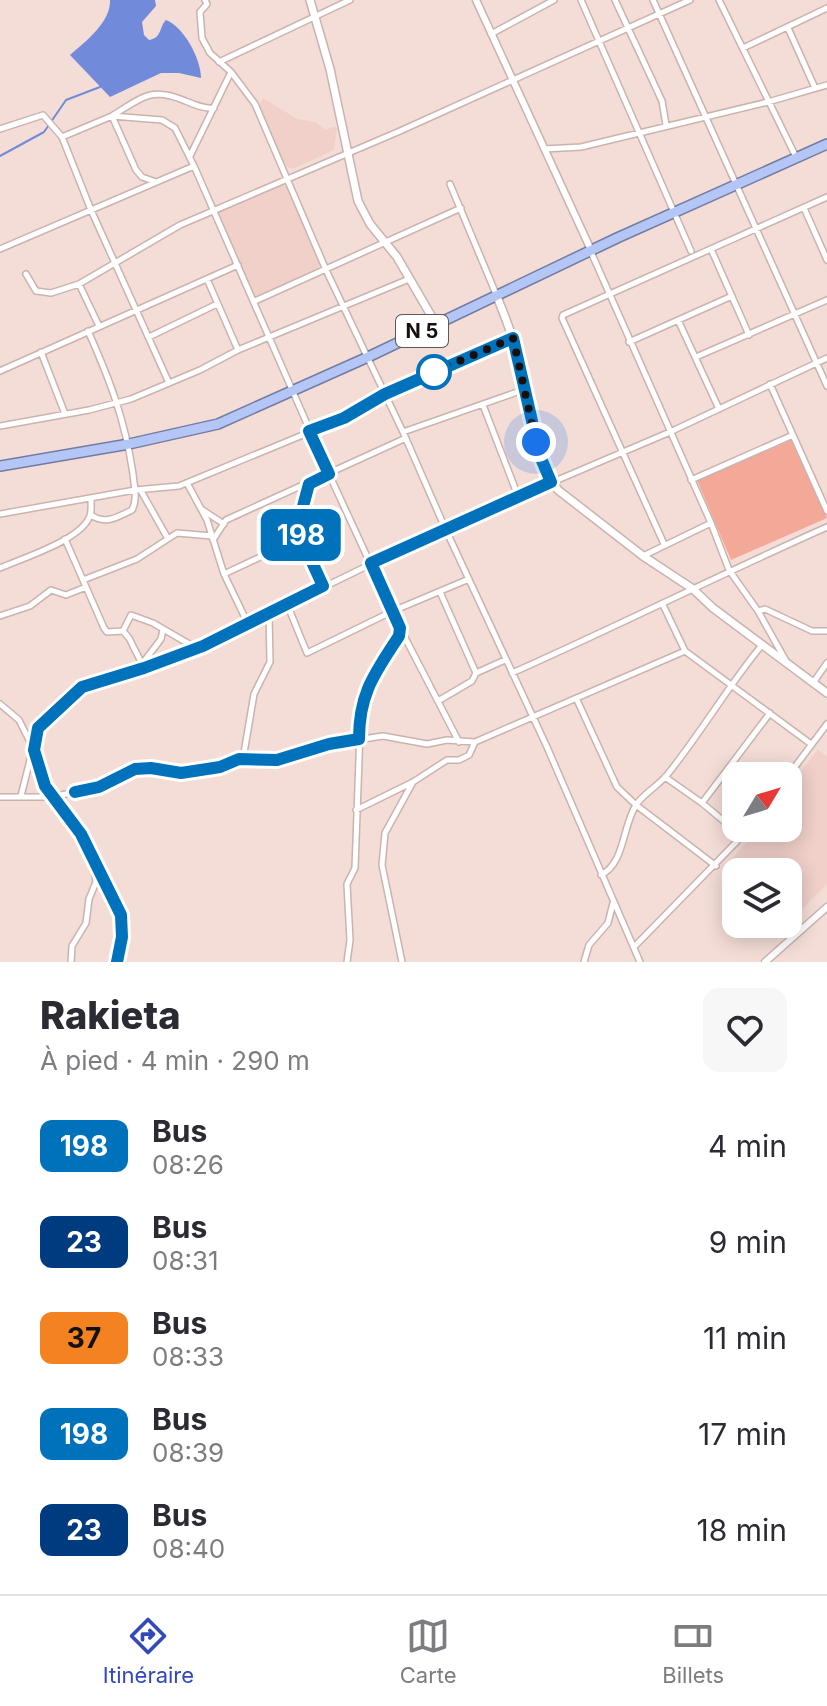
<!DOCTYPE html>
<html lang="fr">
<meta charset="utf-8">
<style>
body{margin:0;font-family:Inter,sans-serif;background:#f7f7f7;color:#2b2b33;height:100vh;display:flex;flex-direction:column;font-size:30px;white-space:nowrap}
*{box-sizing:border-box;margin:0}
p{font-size:26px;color:#7c7c81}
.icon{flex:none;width:44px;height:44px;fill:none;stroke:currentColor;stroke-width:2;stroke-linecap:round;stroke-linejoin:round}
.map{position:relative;height:962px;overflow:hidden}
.details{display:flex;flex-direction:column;background:#fff;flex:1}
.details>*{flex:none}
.badge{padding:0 16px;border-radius:12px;font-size:28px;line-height:52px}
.needle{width:52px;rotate:52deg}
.controls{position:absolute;left:722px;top:762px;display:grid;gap:16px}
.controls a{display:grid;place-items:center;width:80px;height:80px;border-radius:16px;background:#fff;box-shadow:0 4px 20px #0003;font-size:40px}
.you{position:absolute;width:40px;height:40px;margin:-20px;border:6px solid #fff;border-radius:50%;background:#1a73e8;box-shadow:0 0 0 12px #1a73e833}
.map>.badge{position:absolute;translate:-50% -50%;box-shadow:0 0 0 4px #fff}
.round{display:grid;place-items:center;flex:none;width:84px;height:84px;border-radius:16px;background:#f7f7f7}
.summary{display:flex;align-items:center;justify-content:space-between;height:136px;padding:0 40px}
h1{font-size:38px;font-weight:800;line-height:60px}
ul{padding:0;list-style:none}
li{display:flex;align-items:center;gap:24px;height:96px;padding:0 40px}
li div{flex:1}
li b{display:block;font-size:30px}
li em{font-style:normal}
li .badge{min-width:88px;font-weight:700;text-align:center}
.menu{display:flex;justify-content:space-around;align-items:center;height:112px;border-top:2px solid #e1e1e2;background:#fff;font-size:22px;color:#7c7c81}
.menu a{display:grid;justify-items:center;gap:4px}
.menu .selected{color:#3349bb}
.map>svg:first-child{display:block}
</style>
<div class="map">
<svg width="827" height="962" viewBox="0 0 827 962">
<rect width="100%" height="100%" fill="#f5ddd7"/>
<path fill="#f0d0c9" d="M263 98 297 119 315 122 326 130 335 126 337 128 334 150 293 169 286 166 259 107Z
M287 183 323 269 255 298 217 213Z
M818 749 827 757V884L788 923V872H737L729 863 758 828H788V789Z"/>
<path fill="#f3a898" d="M794 439 827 518 731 560 697 480Z"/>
<path fill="#718ad9" d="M110 0H155L156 6 142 22 144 35 149 40C162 38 159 27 166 20 184 27 201 59 201 78L179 73H161L110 97 70 55C85 42 111 22 110 0Z"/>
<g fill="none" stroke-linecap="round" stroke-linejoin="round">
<path stroke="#718ad9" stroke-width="2" d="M0 156 44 132 66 100 100 87"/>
<defs>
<path id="minor" d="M205 0 207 4 200 12 202 38 210 53 231 72 255 104 326 270 403 432 445 528 547 747 640 962
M581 0 691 251
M615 0 662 101 666 125
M653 0 827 386
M719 0 796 157
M788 28 815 88
M491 34 554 0
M743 48 827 8
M219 62 350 0
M0 129 43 115 62 137 91 210 169 383
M62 137 112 116 162 120 175 128 194 166
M544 149 581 147 768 102 827 85
M190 156 231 72
M156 182 142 177 136 170 112 116C140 99 150 86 183 100 193 104 203 109 214 108
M450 184 496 294
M804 208 827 260
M0 249 194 166 329 474 400 628 459 742
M711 249 749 335
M591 252 711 523 729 570 758 611 786 661
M26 274 36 291 51 293 79 284 180 225 400 131 690 0
M207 279 238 350
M79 284 99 326
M255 301 461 208
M678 320 719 409
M88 331C110 380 125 420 133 474 134 486 138 499 132 510 118 517 105 525 91 515
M149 337 217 304
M629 342 732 296
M41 352 65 414
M696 357 827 300
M0 371 238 265
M770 384 827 511
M483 405 518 496
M0 426 89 410 131 399 200 370 238 350 409 279
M403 432 523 390
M691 480 793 435
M187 483 207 520 224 574 248 624
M309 484 298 525 301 538 323 586
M141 491 167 537
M201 509 224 524
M0 514 135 490 179 486 344 418 385 394 513 338
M65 539 104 628 107 632 123 631 129 638 144 668
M213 540 226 520 406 438
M664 544 562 318 563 315 827 197
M643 556 711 523
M0 568C23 558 78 541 89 518 92 513 91 506 91 500
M224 574 301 538
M83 580 137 559 177 533 212 536
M440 592 476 673
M287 604 307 653 393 611 469 579
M758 611 765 609 812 631H827
M0 616 30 606 51 590 66 595 86 587
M123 631 131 615 153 623 196 648
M685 651 811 744
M142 664 161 639 163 630
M512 673C618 626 721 574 827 527
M813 683 827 663
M577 700 617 787 636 805 716 866
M438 701 472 681 476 673 505 660
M0 704 19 720 34 750 45 786 81 834 111 894 121 915V950L117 962
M239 759 244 753 254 694 270 662 269 614
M788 776 827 724
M665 777 702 803 743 837
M21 796 38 728 82 687 144 668 203 646 445 528 670 432 827 358
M0 797H52L99 787 135 769 151 768 181 773 220 767 239 759 277 760 329 744 383 736 427 744 447 740 475 742 685 651 663 605
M702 803 770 713
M356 810 413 782 447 760H459L469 755 475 742
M601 875C625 863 622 827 636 805 644 793 658 786 667 775 701 733 728 686 762 645
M634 947 750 828
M71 962 72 946 86 923 89 899 96 882 94 867
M347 962 350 940 347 884 355 868 361 704 371 679 399 636 400 629
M402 962 382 865 385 833 413 782
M584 962 589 945 608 923 613 903"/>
<path id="tertiary" d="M476 0 591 250
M765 962 827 907"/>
<path id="secondary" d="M310 0 330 69 358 201 370 224 397 257 436 324
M496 294C502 310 509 325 513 341 526 388 528 453 558 490L643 556 693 589 713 608 827 693"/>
<path id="trunk" d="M0 466 129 444 218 424 368 357 617 238 827 144"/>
</defs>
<use href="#minor" stroke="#cab3ae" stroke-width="8"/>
<use href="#tertiary" stroke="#cab3ae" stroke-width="9"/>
<use href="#secondary" stroke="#cab3ae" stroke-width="10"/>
<use href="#trunk" stroke="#717ca2" stroke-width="12"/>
<use href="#minor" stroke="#fff" stroke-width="5"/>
<use href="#tertiary" stroke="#fff" stroke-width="6"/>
<use href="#secondary" stroke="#fff" stroke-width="7"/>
<use href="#trunk" stroke="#b4c6f6" stroke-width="9"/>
</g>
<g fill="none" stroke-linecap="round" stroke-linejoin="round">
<defs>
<path id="line" d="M75 792 99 787 135 769 151 768 181 773 220 767 239 759 277 760 329 744 359 739C359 693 375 673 399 636L400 628 371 563 551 482 540 456 513 338 385 394 344 418 309 431 329 474 309 484 298 525 301 538 323 586 203 646 144 668 82 687 38 728 34 750 45 786 81 834 121 915 122 937 117 962"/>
</defs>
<use href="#line" stroke="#fff" stroke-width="18"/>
<use href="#line" stroke="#0072bc" stroke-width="12"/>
<path stroke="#170f0d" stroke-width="8" stroke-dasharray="0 14.4" d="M434 372 513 338 536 442"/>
</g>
<circle fill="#fff" stroke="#0072bc" stroke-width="4" cx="434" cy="372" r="16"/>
<g text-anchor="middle" stroke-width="7" stroke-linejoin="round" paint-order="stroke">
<rect fill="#fff" stroke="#5d5756" stroke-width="2" x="396" y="315" width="52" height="32" rx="6"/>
<g font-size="20" font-weight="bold" fill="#170f0d">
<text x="422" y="338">N 5</text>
</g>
</g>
</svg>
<div class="controls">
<a><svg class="needle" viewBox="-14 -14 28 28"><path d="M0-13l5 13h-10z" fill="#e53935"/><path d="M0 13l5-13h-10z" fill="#7c7c81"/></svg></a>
<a><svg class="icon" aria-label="layers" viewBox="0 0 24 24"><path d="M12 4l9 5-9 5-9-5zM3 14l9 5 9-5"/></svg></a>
</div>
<div class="you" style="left:536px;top:442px"></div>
<b class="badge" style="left:301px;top:535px;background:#0072bc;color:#fff">198</b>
</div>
<section class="details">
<div class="summary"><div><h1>Rakieta</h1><p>À pied · 4 min · 290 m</p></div><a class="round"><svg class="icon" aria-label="heart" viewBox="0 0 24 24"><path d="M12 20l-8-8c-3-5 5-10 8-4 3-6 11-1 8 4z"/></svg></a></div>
<ul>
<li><span class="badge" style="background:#0072bc;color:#fff">198</span><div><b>Bus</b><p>08:26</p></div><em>4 min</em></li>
<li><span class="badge" style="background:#003b80;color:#fff">23</span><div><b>Bus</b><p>08:31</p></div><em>9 min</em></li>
<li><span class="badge" style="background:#f58220;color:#111">37</span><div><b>Bus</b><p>08:33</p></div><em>11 min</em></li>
<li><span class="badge" style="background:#0072bc;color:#fff">198</span><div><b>Bus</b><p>08:39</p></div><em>17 min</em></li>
<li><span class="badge" style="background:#003b80;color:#fff">23</span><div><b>Bus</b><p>08:40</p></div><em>18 min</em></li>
</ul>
</section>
<nav class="menu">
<a class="selected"><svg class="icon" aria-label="directions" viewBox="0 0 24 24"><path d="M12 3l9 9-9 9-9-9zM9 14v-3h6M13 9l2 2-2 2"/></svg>Itinéraire</a>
<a><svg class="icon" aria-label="map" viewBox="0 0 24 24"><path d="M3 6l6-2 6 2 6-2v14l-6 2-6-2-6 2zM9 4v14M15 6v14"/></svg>Carte</a>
<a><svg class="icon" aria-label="tickets" viewBox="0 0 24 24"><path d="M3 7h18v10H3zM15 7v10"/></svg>Billets</a>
</nav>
